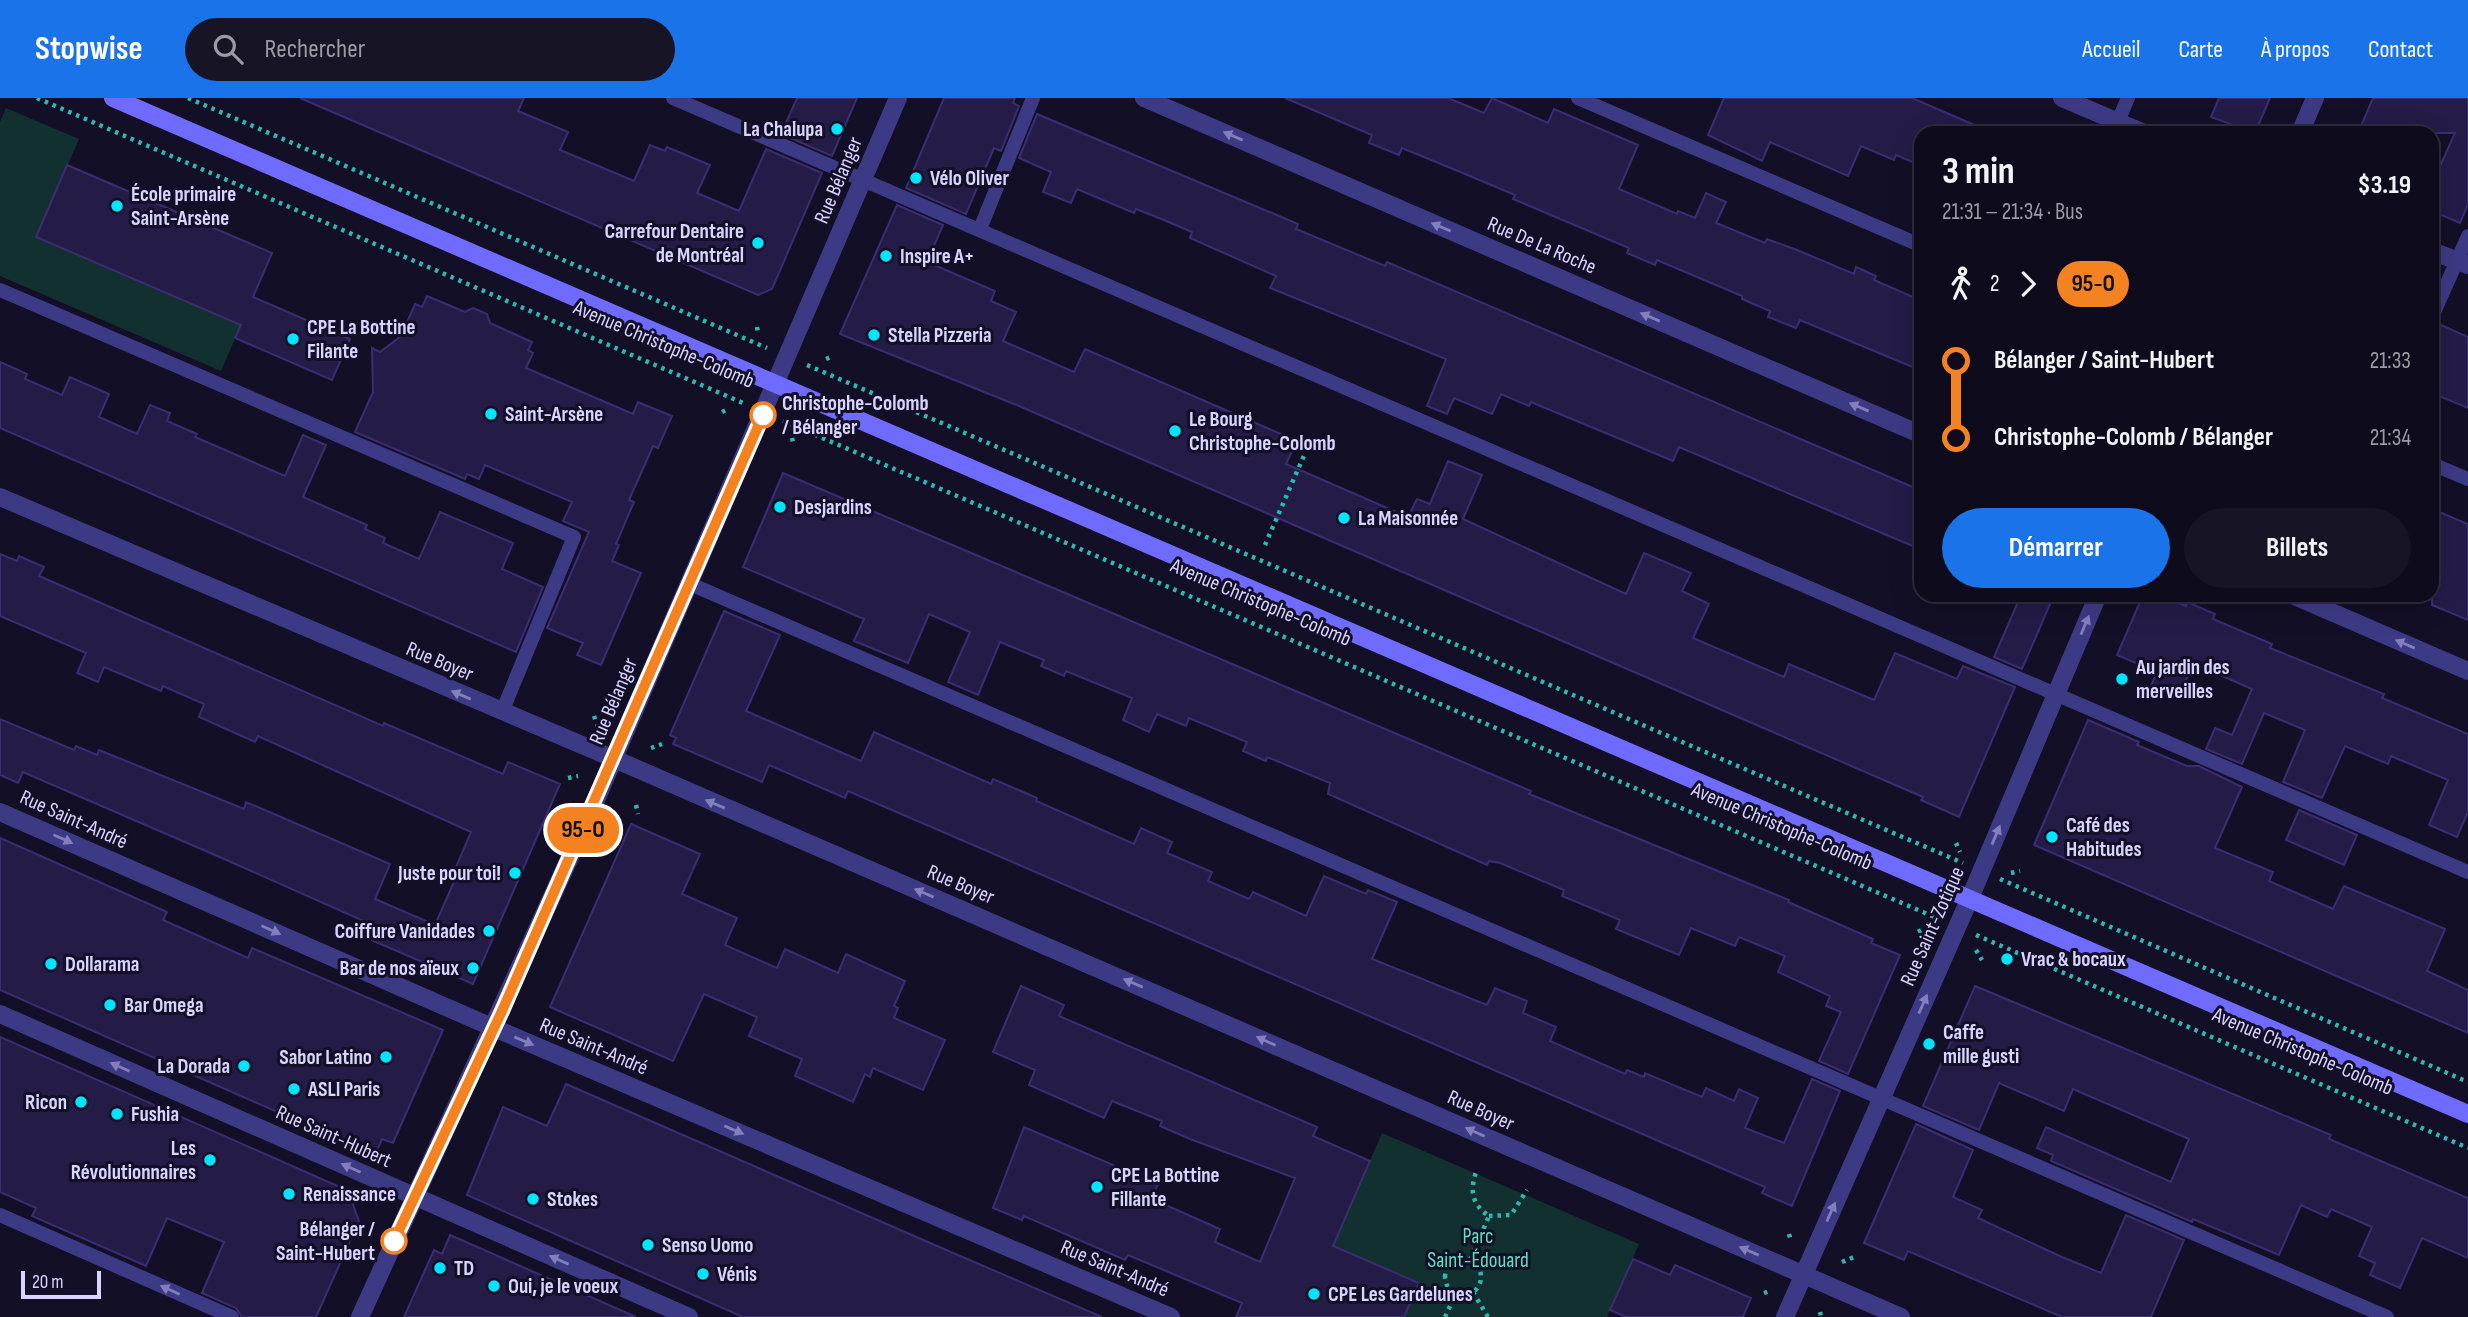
<!DOCTYPE html>
<html lang="fr">
<meta charset="utf-8">
<style>
body{margin:0;font-family:"Sofia Sans Condensed",sans-serif;background:#171425;color:#f1f3f6;height:100vh;display:flex;flex-direction:column;font-size:26px;white-space:nowrap}
*{box-sizing:border-box;margin:0}
p{font-size:23px;color:#9b9ba3}
.icon{flex:none;width:38px;height:38px;fill:none;stroke:currentColor;stroke-width:2;stroke-linecap:round;stroke-linejoin:round}
.map{position:relative;flex:1;overflow:hidden}
.panel{position:absolute;left:1914px;top:28px;width:525px;height:476px;display:flex;flex-direction:column;background:#0e0b1c;border-radius:21px;box-shadow:0 7px 28px #0002,0 0 0 2px #2e2b3b}
.panel>*{flex:none}
.badge{padding:0 14px;border-radius:23px;font-size:24px;line-height:46px}
.scale{position:absolute;left:21px;bottom:18px;width:80px;box-sizing:border-box;padding-left:7px;border:4px solid #d9d4ff;border-top:0;font-size:19px;line-height:24px;white-space:nowrap;color:#d9d4ff;-webkit-text-stroke:5px #130f26;paint-order:stroke}
.map>.badge{position:absolute;translate:-50% -50%;box-shadow:0 0 0 4px #fff}
.legs{display:flex;align-items:center;gap:10px;height:77px;padding:0 28px;font-size:23px}
.legs p{margin-inline-start:auto}
.summary{display:flex;align-items:center;justify-content:space-between;height:119px;padding:0 28px}
h1{font-size:38px;font-weight:700;line-height:52px}
.button{display:flex;gap:14px;margin-top:auto;padding:14px 28px}
.button a{flex:1;height:80px;border-radius:42px;background:#1a73e8;color:#fff;font-size:28px;font-weight:700;line-height:80px;text-align:center}
.button a+a{background:#171425;color:#f1f3f6}
ul{padding:0 28px;list-style:none}
li{display:flex;align-items:center;gap:24px;height:77px;font-size:26px}
li i{display:grid;place-items:center;width:10px;height:100%;margin:0 9px;background:currentColor}
li i::after{content:'';width:18px;height:18px;margin:-9px;border:5px solid;border-radius:50%;background:#0e0b1c}
li p{margin-inline-start:auto}
li:first-child i{background:linear-gradient(#0000 50%,currentColor 0)}
li:last-child i{background:linear-gradient(currentColor 50%,#0000 0)}
header{display:flex;align-items:center;gap:42px;box-sizing:border-box;height:98px;padding:0 35px;background:#1a73e8;color:#fff}
header strong{font-size:33px}
nav{display:flex;gap:38px;margin-inline-start:auto;font-size:24px}
.search{width:490px;height:63px;background:#171425;display:flex;align-items:center;gap:18px;box-sizing:border-box;padding:0 24px;border-radius:38px;color:#9b9ba3;font-size:26px}
.map>svg:first-child{display:block}
</style>
<header>
<strong>Stopwise</strong>
<div class="search"><svg class="icon" aria-label="search" viewBox="0 0 24 24"><circle cx="10" cy="10" r="6"/><path d="M15 15l6 6"/></svg>Rechercher</div>
<nav><a>Accueil</a><a>Carte</a><a>À propos</a><a>Contact</a></nav>
</header>
<div class="map">
<svg width="2468" height="1219" viewBox="0 0 2468 1219">
<rect width="100%" height="100%" fill="#130f26"/>
<path fill="#12302f" d="M6 10 79 41 36 139 241 227 221 273 0 178V24Z
M1382 1035 1639 1146 1607 1219H1404L1418 1185 1333 1148Z"/>
<path fill="#241b47" stroke="#3b2d73" stroke-width="2" d="M300 0H524L518 13 568 34 560 52 634 83 650 47 665 53 667 49 710 67 697 95 739 113 766 51 822 75 772 191 758 197Z
M797 0H857L832 58 781 36Z
M944 0H1015L1013 5 1019 8 1001 53 994 50 966 116 906 90Z
M1285 0H1448L1484 15 1492 0 1548 25 1554 11 1638 47 1619 91 1677 116 1678 113 1695 120 1706 95 1726 104 1716 125 1765 145 1767 141 1797 152 1854 176 1856 169 1876 178 1874 182 1922 203V273L1800 222 1796 230 1768 219 1770 213 1742 201V198L1657 162 1655 167 1627 155 1629 150 1513 101 1515 97 1458 73 1402 50 1399 57 1369 45 1372 37Z
M1724 0H1912L1993 35H1922V68L1896 57 1894 62 1861 48 1848 78 1770 44 1762 63 1708 37Z
M2219 0H2270L2255 35 2211 19Z
M2373 0H2468V106L2460 125 2432 113V86L2455 35H2358Z
M1037 16 1298 126 1296 131 1385 168 1387 164 1922 393V452L1679 349 1673 363 1531 304 1529 308 1501 296 1492 316 1454 300 1447 316 1427 308 1446 261 1270 190 1276 178 1190 140 1192 134 1164 122 1136 111 1134 115 1077 91 1071 105 1043 94 1051 74 1019 60Z
M67 67 272 155 253 199 350 241 332 282 235 240 241 227 36 139Z
M897 107 943 127 927 164 995 193 991 203 1016 214 1003 243 1074 274 1085 251 1297 343 1286 366 1408 419 1417 401 1430 406 1448 363 1482 377 1463 421 1626 496 1644 455 1691 475 1682 493 1709 506 1693 540 1784 579 1789 566 1874 602 1895 555 1957 581 1963 568 2015 589 1959 719 1921 702 1923 699 1019 308 840 236Z
M427 198 465 214 473 210 487 216 490 225 532 244 528 252 533 255 526 270 633 316 638 304 672 318 658 350 653 348 629 402 634 404 616 446 619 447 612 463 641 475 601 567 577 557 583 545 547 530 589 434 563 423 572 404 485 367 479 381 467 376 465 381 355 334 373 294 372 250 380 254 401 238 415 206 422 209Z
M2441 227 2468 239V310L2432 295V246Z
M0 264 27 276 25 281 62 297 70 279 109 296 99 319 137 336 150 307 170 315 167 323 197 336 195 339 285 378 303 337 326 347 303 399 367 427 365 431 385 440 383 445 419 461 440 414 513 445 502 471 543 489 516 554 0 330Z
M783 375 1531 693 1529 696 1789 802 1788 804 1873 841 1871 845 1900 857 1848 976 1819 963 1841 914 1826 908 1830 898 1778 874 1785 858 1739 839 1735 848 1691 830 1679 857 1616 831 1620 822 1562 798 1564 792 1500 765 1489 763 1487 767 1328 696 1330 685 1267 659 1266 663 1243 653 1247 644 1189 620 1186 628 1157 616 1149 634 1123 622 1132 600 1066 573 1064 578 1041 568 1044 562 1000 544 978 597 948 584 970 534 929 516 908 565 854 543 864 521 743 469Z
M2432 411 2468 426V522L2432 507Z
M0 456 17 463 19 458 44 469 39 478 383 628 384 625 503 676 508 664 560 686 473 886 369 841 375 828 222 760 23 674 18 685 0 677V621L74 652 76 648 97 657 99 652 244 711 246 704 390 766 375 801 435 827 460 770 456 769 471 734 258 638 255 644 199 619 204 606 163 588 161 593 104 569 98 584 77 575 86 555 0 518Z
M2021 497H2054L2022 571 1994 559Z
M2143 497H2160L2186 508 2187 504 2215 516 2213 521 2272 546 2270 550 2384 596 2382 600 2468 636V714L2457 739 2429 727 2448 682 2391 658 2388 666 2345 648 2322 700 2283 684 2305 632 2264 615 2242 666 2206 651 2215 630 2232 637 2252 591 2193 565 2178 602 2150 590 2157 574 2117 557Z
M724 513 780 537 746 613 861 663 874 634 991 686 993 681 1037 700 1036 703 1134 746 1141 730 1172 744 1167 755 1212 774 1208 783 1249 801 1253 794 1306 818 1324 778 1366 796 1368 792 1397 804 1372 861 1487 907 1495 890 1527 903 1523 915 1556 929 1550 943 1625 976 1627 972 1644 979 1645 975 1702 999 1706 990 1734 1003 1739 991 1758 1000 1745 1030 1784 1045 1812 981 1840 993 1792 1108 1762 1095 1765 1089 848 693 845 700 769 667 762 684 673 646 676 640 670 637Z
M2088 622 2139 644 2137 647 2187 668H2199L2242 689 2215 750 2273 774 2269 783 2333 811 2344 788 2445 831 2427 873 2468 892V935L2034 747Z
M2299 712 2357 737 2344 767 2286 742Z
M631 726 700 756 682 796 737 820 725 847 777 870 785 851 838 875 846 856 905 883 894 908 898 910 894 920 945 942 923 992 873 970 870 979 865 976 853 1004 795 978 802 961 749 938 757 919 704 896 673 963 550 909Z
M0 740 167 814 163 822 248 860 252 850 443 932 393 1045 382 1041 375 1057 0 892Z
M1021 888 1064 907 1059 918 1317 1029 1313 1038 1370 1063 1333 1148 1419 1185 1404 1219H1236L1242 1205 1128 1157 1125 1162 1024 1118 1022 1122 993 1110 1024 1029 1158 1086 1152 1101 1220 1131 1215 1144 1260 1164 1295 1080 1190 1041 1160 1028 1162 1023 1112 1003 1104 1020 1029 987 1035 972 993 954Z
M1975 888 2331 1037 2329 1041 2468 1100V1160L2422 1140 2400 1190 2370 1177 2375 1165 2359 1158 2372 1129 2331 1111 2327 1119 2301 1107 2279 1157 2193 1121 2192 1124 2051 1063 2053 1057 2037 1050 2046 1029 2171 1084 2189 1041 2073 991 2064 1013 1999 985 1979 1032 1923 1008Z
M0 939 358 1097 353 1107 359 1123 316 1219H242L236 1210 202 1195 224 1144 167 1120 146 1168 32 1118 36 1110 0 1094Z
M566 986 937 1148 1102 1219H743L467 1097 503 1009 547 1028Z
M1916 1026 1973 1052 1953 1099 1982 1112 1978 1120 2062 1159 2101 1175 2126 1117 2184 1142 2151 1219H2062L1908 1153 1904 1162 1864 1145Z
M450 1137 636 1219H404L434 1152 442 1156Z
M1633 1161 1670 1177 1675 1167 1751 1200 1743 1219H1626L1610 1212Z"/>
<g fill="none" stroke-linecap="round" stroke-linejoin="round">
<path stroke="#2fb8b0" stroke-width="4.5" stroke-dasharray="3.5 5" stroke-linecap="butt" d="M37 0 743 305
M188 0 767 250
M757 229 758 235
M826 261 833 258
M807 267 1963 765
M722 314 726 312
M783 323 1939 821
M792 340 794 348
M1265 447 1306 353
M594 618 598 629
M651 650 662 646
M568 680 578 678
M636 707 638 716
M1956 745 1960 754
M2011 775 2020 773
M2000 781 2468 984
M1918 834 1927 829
M1976 837 2468 1050
M1976 852 1982 862
M1489 1118 1511 1117 1527 1092
M1789 1136 1791 1143
M1445 1179a18 18 0 1 1 36 0a18 18 0 1 1-36 0Z
M1470 1162 1489 1118C1470 1105 1470 1091 1477 1071
M1842 1164 1854 1159
M1473 1194 1488 1219
M1764 1195 1772 1192
M1820 1214 1821 1219
M1445 1219 1456 1195"/>
<path stroke="#3d3a85" stroke-width="14" d="M673 0 2468 774
M1578 0 1922 148
M2113 35 2128 0
M980 131 1033 0
M0 192 574 439 502 614
M2432 219 2468 138
M2432 366 2468 381
M688 485 2387 1219
M0 1117 232 1219"/>
<path stroke="#3d3a85" stroke-width="18" d="M1144 0 1922 337
M2062 0 2144 35
M2432 153 2468 167
M0 399 589 650 1901 1219
M2292 497 2468 573
M0 714 494 930 1171 1219
M0 916 689 1219"/>
<path stroke="#3d3a85" stroke-width="18" d="M2300 35 2315 0
M360 1219 592 711 898 0
M1785 1219 1970 800 2098 497"/>
<path stroke="#6f6bff" stroke-width="18" d="M113 0 2468 1016"/>
</g>
<defs><path id="oneway-solid" d="M-6-.8H1V-3.2L6.5 0L1 3.2V.8H-6Z" transform="scale(1.75)"/></defs>
<g fill="#837fbc">
<use href="#oneway-solid" transform="translate(1233 38) rotate(-157)"/>
<use href="#oneway-solid" transform="translate(1441 129) rotate(-157)"/>
<use href="#oneway-solid" transform="translate(1650 219) rotate(-157)"/>
<use href="#oneway-solid" transform="translate(1859 309) rotate(-157)"/>
<use href="#oneway-solid" transform="translate(2085 527) rotate(-67)"/>
<use href="#oneway-solid" transform="translate(2405 546) rotate(-157)"/>
<use href="#oneway-solid" transform="translate(461 597) rotate(-157)"/>
<use href="#oneway-solid" transform="translate(715 706) rotate(-157)"/>
<use href="#oneway-solid" transform="translate(1996 737) rotate(-67)"/>
<use href="#oneway-solid" transform="translate(63 741) rotate(24)"/>
<use href="#oneway-solid" transform="translate(924 795) rotate(-157)"/>
<use href="#oneway-solid" transform="translate(271 832) rotate(24)"/>
<use href="#oneway-solid" transform="translate(1133 885) rotate(-157)"/>
<use href="#oneway-solid" transform="translate(1923 906) rotate(-66)"/>
<use href="#oneway-solid" transform="translate(524 943) rotate(23)"/>
<use href="#oneway-solid" transform="translate(1266 943) rotate(-156)"/>
<use href="#oneway-solid" transform="translate(120 969) rotate(-156)"/>
<use href="#oneway-solid" transform="translate(734 1032) rotate(23)"/>
<use href="#oneway-solid" transform="translate(1475 1034) rotate(-156)"/>
<use href="#oneway-solid" transform="translate(351 1070) rotate(-156)"/>
<use href="#oneway-solid" transform="translate(1831 1114) rotate(-66)"/>
<use href="#oneway-solid" transform="translate(1749 1153) rotate(-157)"/>
<use href="#oneway-solid" transform="translate(559 1162) rotate(-156)"/>
<use href="#oneway-solid" transform="translate(170 1192) rotate(-156)"/>
</g>
<g fill="none" stroke-linecap="round" stroke-linejoin="round">
<defs>
<path id="line-1" d="M394 1143 502 913 763 317"/>
</defs>
<use href="#line-1" stroke="#fff" stroke-width="16"/>
<use href="#line-1" stroke="#f58220" stroke-width="10"/>
</g>
<g fill="#00e5ff" stroke="#130f26" stroke-width="2.5">
<circle cx="837" cy="31" r="7"/>
<circle cx="916" cy="80" r="7"/>
<circle cx="117" cy="108" r="7"/>
<circle cx="758" cy="145" r="7"/>
<circle cx="886" cy="158" r="7"/>
<circle cx="874" cy="237" r="7"/>
<circle cx="293" cy="241" r="7"/>
<circle cx="491" cy="316" r="7"/>
<circle cx="1175" cy="333" r="7"/>
<circle cx="780" cy="409" r="7"/>
<circle cx="1344" cy="420" r="7"/>
<circle cx="2122" cy="581" r="7"/>
<circle cx="2052" cy="739" r="7"/>
<circle cx="515" cy="775" r="7"/>
<circle cx="489" cy="833" r="7"/>
<circle cx="2007" cy="861" r="7"/>
<circle cx="51" cy="866" r="7"/>
<circle cx="473" cy="870" r="7"/>
<circle cx="110" cy="907" r="7"/>
<circle cx="1929" cy="946" r="7"/>
<circle cx="386" cy="959" r="7"/>
<circle cx="244" cy="968" r="7"/>
<circle cx="294" cy="991" r="7"/>
<circle cx="81" cy="1004" r="7"/>
<circle cx="117" cy="1016" r="7"/>
<circle cx="210" cy="1062" r="7"/>
<circle cx="1097" cy="1089" r="7"/>
<circle cx="289" cy="1096" r="7"/>
<circle cx="533" cy="1101" r="7"/>
<circle cx="648" cy="1147" r="7"/>
<circle cx="440" cy="1170" r="7"/>
<circle cx="703" cy="1176" r="7"/>
<circle cx="494" cy="1188" r="7"/>
<circle cx="1314" cy="1196" r="7"/>
</g>
<g fill="#fff" stroke="#f58220" stroke-width="3.5">
<circle cx="763" cy="317" r="12"/>
<circle cx="394" cy="1143" r="12"/>
</g>
<g text-anchor="middle" stroke-width="6" stroke-linejoin="round" paint-order="stroke">
<g font-size="21" font-weight="bold" fill="#d9d4ff" stroke="#130f26" text-anchor="start">
<text x="823" y="38" text-anchor="end">La Chalupa</text>
<text x="930" y="87">Vélo Oliver</text>
<text x="131" y="103">École primaire<tspan x="131" dy="24">Saint-Arsène</tspan></text>
<text x="744" y="140" text-anchor="end">Carrefour Dentaire<tspan x="744" dy="24">de Montréal</tspan></text>
<text x="900" y="165">Inspire A+</text>
<text x="307" y="236">CPE La Bottine<tspan x="307" dy="24">Filante</tspan></text>
<text x="888" y="244">Stella Pizzeria</text>
<text x="505" y="323">Saint-Arsène</text>
<text x="1189" y="328">Le Bourg<tspan x="1189" dy="24">Christophe-Colomb</tspan></text>
<text x="794" y="416">Desjardins</text>
<text x="1358" y="427">La Maisonnée</text>
<text x="2136" y="576">Au jardin des<tspan x="2136" dy="24">merveilles</tspan></text>
<text x="2066" y="734">Café des<tspan x="2066" dy="24">Habitudes</tspan></text>
<text x="501" y="782" text-anchor="end">Juste pour toi!</text>
<text x="475" y="840" text-anchor="end">Coiffure Vanidades</text>
<text x="2021" y="868">Vrac &amp; bocaux</text>
<text x="65" y="873">Dollarama</text>
<text x="459" y="877" text-anchor="end">Bar de nos aïeux</text>
<text x="124" y="914">Bar Omega</text>
<text x="1943" y="941">Caffe<tspan x="1943" dy="24">mille gusti</tspan></text>
<text x="372" y="966" text-anchor="end">Sabor Latino</text>
<text x="230" y="975" text-anchor="end">La Dorada</text>
<text x="308" y="998">ASLI Paris</text>
<text x="67" y="1011" text-anchor="end">Ricon</text>
<text x="131" y="1023">Fushia</text>
<text x="196" y="1057" text-anchor="end">Les<tspan x="196" dy="24">Révolutionnaires</tspan></text>
<text x="1111" y="1084">CPE La Bottine<tspan x="1111" dy="24">Fillante</tspan></text>
<text x="303" y="1103">Renaissance</text>
<text x="547" y="1108">Stokes</text>
<text x="662" y="1154">Senso Uomo</text>
<text x="454" y="1177">TD</text>
<text x="717" y="1183">Vénis</text>
<text x="508" y="1195">Oui, je le voeux</text>
<text x="1328" y="1203">CPE Les Gardelunes</text>
</g>
<g font-size="21" fill="#d9d4ff" stroke="#130f26">
<text transform="translate(838 82) rotate(-67)" y="7">Rue Bélanger</text>
<text transform="translate(1542 147) rotate(23)" y="7">Rue De La Roche</text>
<text transform="translate(664 246) rotate(23)" y="7">Avenue Christophe-Colomb</text>
<text transform="translate(1261 504) rotate(23)" y="7">Avenue Christophe-Colomb</text>
<text transform="translate(440 563) rotate(23)" y="7">Rue Boyer</text>
<text transform="translate(613 603) rotate(-67)" y="7">Rue Bélanger</text>
<text transform="translate(74 721) rotate(24)" y="7">Rue Saint-André</text>
<text transform="translate(1782 728) rotate(23)" y="7">Avenue Christophe-Colomb</text>
<text transform="translate(961 786) rotate(23)" y="7">Rue Boyer</text>
<text transform="translate(1932 828) rotate(-66)" y="7">Rue Saint-Zotique</text>
<text transform="translate(594 948) rotate(23)" y="7">Rue Saint-André</text>
<text transform="translate(2303 953) rotate(23)" y="7">Avenue Christophe-Colomb</text>
<text transform="translate(1481 1012) rotate(24)" y="7">Rue Boyer</text>
<text transform="translate(334 1038) rotate(24)" y="7">Rue Saint-Hubert</text>
<text transform="translate(1115 1170) rotate(23)" y="7">Rue Saint-André</text>
</g>
<g font-size="21" font-weight="bold" fill="#d9d4ff" stroke="#130f26" text-anchor="start">
<text x="782" y="312">Christophe-Colomb<tspan x="782" dy="24">/ Bélanger</tspan></text>
<text x="375" y="1138" text-anchor="end">Bélanger /<tspan x="375" dy="24">Saint-Hubert</tspan></text>
</g>
<g font-size="21" fill="#5fe0c0" stroke="#130f26">
<text x="1478" y="1145">Parc<tspan x="1478" dy="24">Saint-Édouard</tspan></text>
</g>
</g>
</svg>
<div class="scale">20 m</div>
<b class="badge" style="left:583px;top:732px;background:#f58220;color:#111">95-O</b>
<section class="panel">
<div class="summary"><div><h1>3 min</h1><p>21:31 – 21:34 · Bus</p></div><b>$3.19</b></div>
<div class="legs"><svg class="icon" aria-label="walk" viewBox="0 0 24 24"><circle cx="13" cy="4" r="2"/><path d="M13 8l-2 6 4 7M11 14l-3 7M7 12l3-4h3l4 4"/></svg>2<svg class="icon" aria-label="forward" viewBox="0 0 24 24"><path d="M9 5l7 7-7 7"/></svg><b class="badge" style="background:#f58220;color:#111">95-O</b></div>
<ul>
<li><i style="color:#f58220"></i><b>Bélanger / Saint-Hubert</b><p>21:33</p></li>
<li><i style="color:#f58220"></i><b>Christophe-Colomb / Bélanger</b><p>21:34</p></li>
</ul>
<div class="button"><a>Démarrer</a><a>Billets</a></div>
</section>
</div>
